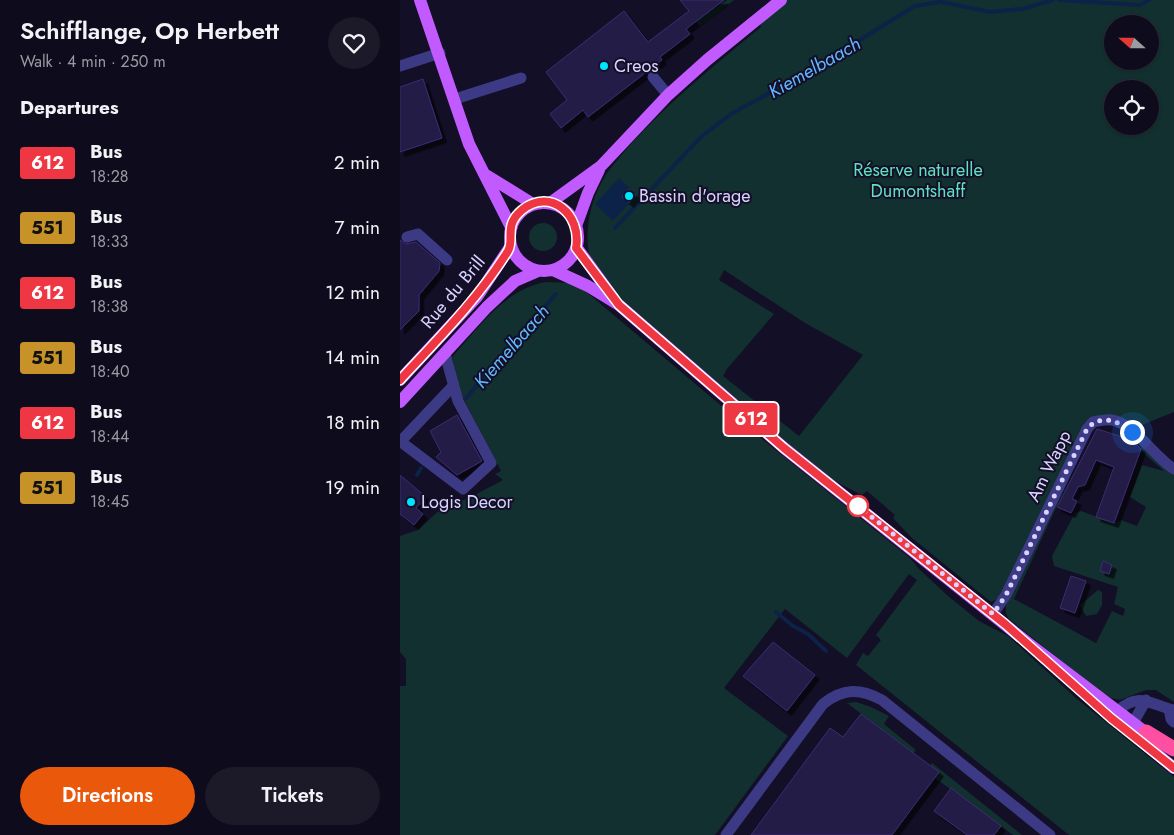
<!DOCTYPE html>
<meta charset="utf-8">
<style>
body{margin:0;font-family:Jost,sans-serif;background:#1c1929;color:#f1f3f6;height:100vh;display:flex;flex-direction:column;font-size:19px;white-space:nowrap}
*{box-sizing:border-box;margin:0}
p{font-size:16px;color:#9b9ba3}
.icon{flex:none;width:28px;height:28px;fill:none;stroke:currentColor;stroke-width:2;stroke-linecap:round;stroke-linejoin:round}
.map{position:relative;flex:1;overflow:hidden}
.sheet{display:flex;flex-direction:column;background:#0e0b1c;width:400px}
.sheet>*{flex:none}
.badge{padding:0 10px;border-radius:4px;font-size:18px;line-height:32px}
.needle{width:32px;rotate:291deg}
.controls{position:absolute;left:704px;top:15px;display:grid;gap:10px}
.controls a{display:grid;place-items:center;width:55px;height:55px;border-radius:50%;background:#0e0b1c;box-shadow:0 1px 4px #0004,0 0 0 1px #2e2b3b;font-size:25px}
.you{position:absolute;width:25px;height:25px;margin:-12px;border:4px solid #fff;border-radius:50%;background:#1a73e8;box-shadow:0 0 0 8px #1a73e833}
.map>.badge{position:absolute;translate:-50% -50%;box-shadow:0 0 0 2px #fff}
h2{padding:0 20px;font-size:19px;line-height:45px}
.round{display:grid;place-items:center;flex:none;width:52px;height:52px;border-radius:26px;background:#1c1929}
.headline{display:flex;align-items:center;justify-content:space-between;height:85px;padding:0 20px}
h1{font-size:24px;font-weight:600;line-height:38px}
.primary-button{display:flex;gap:10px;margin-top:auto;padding:10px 20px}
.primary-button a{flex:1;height:58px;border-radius:30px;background:#ea580c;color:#fff;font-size:20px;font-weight:600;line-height:58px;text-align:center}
.primary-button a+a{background:#1c1929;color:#f1f3f6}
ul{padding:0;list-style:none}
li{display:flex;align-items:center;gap:15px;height:65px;padding:0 20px}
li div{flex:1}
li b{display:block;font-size:19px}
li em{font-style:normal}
li .badge{min-width:55px;font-weight:700;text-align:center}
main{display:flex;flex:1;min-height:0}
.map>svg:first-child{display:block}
</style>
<main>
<section class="sheet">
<div class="headline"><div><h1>Schifflange, Op Herbett</h1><p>Walk · 4 min · 250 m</p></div><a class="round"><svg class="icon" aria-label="heart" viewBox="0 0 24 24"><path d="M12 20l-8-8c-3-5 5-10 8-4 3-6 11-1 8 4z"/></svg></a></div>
<h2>Departures</h2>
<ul>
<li><span class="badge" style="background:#ef3744;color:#fff">612</span><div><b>Bus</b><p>18:28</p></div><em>2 min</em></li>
<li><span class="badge" style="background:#c79227;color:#111">551</span><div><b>Bus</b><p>18:33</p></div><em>7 min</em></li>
<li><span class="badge" style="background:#ef3744;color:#fff">612</span><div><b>Bus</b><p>18:38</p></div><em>12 min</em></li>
<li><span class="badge" style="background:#c79227;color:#111">551</span><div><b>Bus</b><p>18:40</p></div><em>14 min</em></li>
<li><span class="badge" style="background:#ef3744;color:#fff">612</span><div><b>Bus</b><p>18:44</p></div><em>18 min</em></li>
<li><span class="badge" style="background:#c79227;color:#111">551</span><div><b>Bus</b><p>18:45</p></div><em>19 min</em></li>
</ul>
<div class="primary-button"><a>Directions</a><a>Tickets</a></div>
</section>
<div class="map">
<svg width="774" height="835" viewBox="0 0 774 835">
<defs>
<filter id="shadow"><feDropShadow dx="4.5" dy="4.5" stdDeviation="0" flood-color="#0009"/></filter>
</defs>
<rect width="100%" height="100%" fill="#130f26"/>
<path fill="#12302f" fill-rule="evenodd" d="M327 0H334L300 26 296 21Z
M381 0H774V412L742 425 739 430 735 429 774 463V702L756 690H746L720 700 711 698 698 690 608 618 606 613V595L591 602 512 538 493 518 495 515 467 491 462 495 413 470 219 305C212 296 203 287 198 277 179 246 188 202 207 173 250 117 306 72 361 27L358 18ZM712 24H750V61H712ZM712 89H750V126H712ZM324 270 405 323 463 355 399 436 323 376 327 369 374 314 319 280ZM701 423 716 425 742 444 740 450 764 471 742 465 730 497 746 507 737 526 721 520 714 523 681 511 675 513 652 556 654 566 718 587 714 604 725 609 723 616 712 611 696 643 614 599 693 427Z
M129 237a14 14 0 1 1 28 0a14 14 0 1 1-28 0Z
M145 282 170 283 184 290 331 414 510 558 519 569 548 596 579 621 608 636 677 699 774 777V835H669L456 665 463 653 468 656 481 640 476 635 517 580 509 574 447 658 385 609 324 688 388 736 315 835H0V686H6V659L0 652V536L18 530 44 506 67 499 103 480 95 474 101 471 59 390 52 357C79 327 104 290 145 282Z
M698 590 702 592V605L697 614 686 616 680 605Z
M456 702 471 707 489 716 484 724 516 750 513 753 447 703Z
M532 763 622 835H613L535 778 530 766Z"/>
<path fill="#0c2248" d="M219 178 237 195 213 221 195 204Z"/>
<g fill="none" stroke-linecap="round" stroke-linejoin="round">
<path stroke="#0c2248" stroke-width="4" d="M659 0 740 5 749 0
M215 228 301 137 331 114 399 77 515 6 541 2 590 12 622 9 653 0
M66 398 156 294
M17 475 21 468
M376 612 393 626 408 634 426 651"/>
</g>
<path fill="#241b47" stroke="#3b2d73" filter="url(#shadow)" d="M280 0H324L286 29 290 34 260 57 262 60 188 117 183 110 161 128 150 114 167 100 146 72 224 11 248 42 289 11Z
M23 79 42 138 0 152V87Z
M229 189 236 195 229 203 222 197Z
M0 240 6 244 16 242 40 263 39 271 19 295V311L0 330Z
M57 415 82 461 57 475 36 457 41 452 30 431Z
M697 429 732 440 741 449 714 523 696 517 714 467 696 460 685 485 678 487 672 499 677 501 671 513 657 507Z
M0 475 26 497 16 508 23 514 14 525 0 514Z
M703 561 712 565 709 574 700 571Z
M671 576 686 581 675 613 660 608Z
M373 642 415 675 387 711 343 676Z
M461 714 539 772 492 835H351L430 728 443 737Z
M551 788 601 826 594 835H567L534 811Z"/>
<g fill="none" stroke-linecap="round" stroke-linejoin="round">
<path stroke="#3d3a85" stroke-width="11" d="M0 66 40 53
M253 77 268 95
M55 99 121 78
M7 237 18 234 47 260
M0 441 63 489 91 463 58 401 45 354
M0 442 53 386
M593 614 606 595 687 429 693 422C699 421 706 419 712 420 735 424 754 457 774 469
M769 709 771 719 774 722
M718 711C739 690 753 706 774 710
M733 723 746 700
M326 835 423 704C443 688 460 688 482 700L650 835"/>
<path stroke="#c25bff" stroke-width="12" d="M20 0 69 144 111 227
M86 175 133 204
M110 237a34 34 0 1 1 68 0a34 34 0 1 1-68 0Z
M150 203 201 166 268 95 307 60 381 0
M176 226 188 193 199 170
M177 248 214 299
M153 270 188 286 219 305 384 448 628 643 753 738
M0 380 77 297 110 247
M0 402 87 307 115 281 138 271
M694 702 774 768"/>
<path stroke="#ff4fa3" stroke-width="15" d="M746 732 774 749"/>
</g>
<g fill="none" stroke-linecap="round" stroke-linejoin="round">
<defs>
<path id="line" d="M0 380C38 339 78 299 108 251 115 239 103 226 122 210 151 187 182 215 176 248L219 305 384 448 605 624 711 718 774 768"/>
</defs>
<use href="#line" stroke="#fff" stroke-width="11"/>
<use href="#line" stroke="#ef3744" stroke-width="8"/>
<path stroke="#d9d4ff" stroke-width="5" stroke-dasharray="0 9" d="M458 506 593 614 606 595 687 429C701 413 718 421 732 432"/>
</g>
<g fill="#00e5ff" stroke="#130f26" stroke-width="2">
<circle cx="204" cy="66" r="5"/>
<circle cx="229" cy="196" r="5"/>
<circle cx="11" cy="502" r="5"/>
</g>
<circle fill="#fff" stroke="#ef3744" stroke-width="2.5" cx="458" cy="506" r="10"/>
<g text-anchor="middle" stroke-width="4" stroke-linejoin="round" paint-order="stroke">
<g font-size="18" fill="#d9d4ff" stroke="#130f26" text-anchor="start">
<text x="214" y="72">Creos</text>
<text x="239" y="202">Bassin d'orage</text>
<text x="21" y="508">Logis Decor</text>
</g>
<g font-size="18" fill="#5fe0c0" stroke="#130f26">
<text x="518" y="176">Réserve naturelle<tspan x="518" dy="21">Dumontshaff</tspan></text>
</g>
<g font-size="18" fill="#d9d4ff" stroke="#130f26">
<text transform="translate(53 292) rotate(-50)" y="6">Rue du Brill</text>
<text transform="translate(649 466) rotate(-64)" y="6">Am Wapp</text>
</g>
<g font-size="19" font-style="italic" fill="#62b6ff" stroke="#130f26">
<text transform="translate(414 67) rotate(-30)" y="7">Kiemelbaach</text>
<text transform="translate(111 346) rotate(-49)" y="7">Kiemelbaach</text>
</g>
</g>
</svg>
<div class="controls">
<a><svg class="needle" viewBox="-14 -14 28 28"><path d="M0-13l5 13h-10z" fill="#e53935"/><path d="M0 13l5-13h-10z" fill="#9b9ba3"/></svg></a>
<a><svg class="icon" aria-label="locate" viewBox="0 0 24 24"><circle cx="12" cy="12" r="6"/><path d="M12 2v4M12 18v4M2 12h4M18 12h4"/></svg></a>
</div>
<div class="you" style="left:732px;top:432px"></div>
<b class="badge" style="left:351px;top:419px;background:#ef3744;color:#fff">612</b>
</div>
</main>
